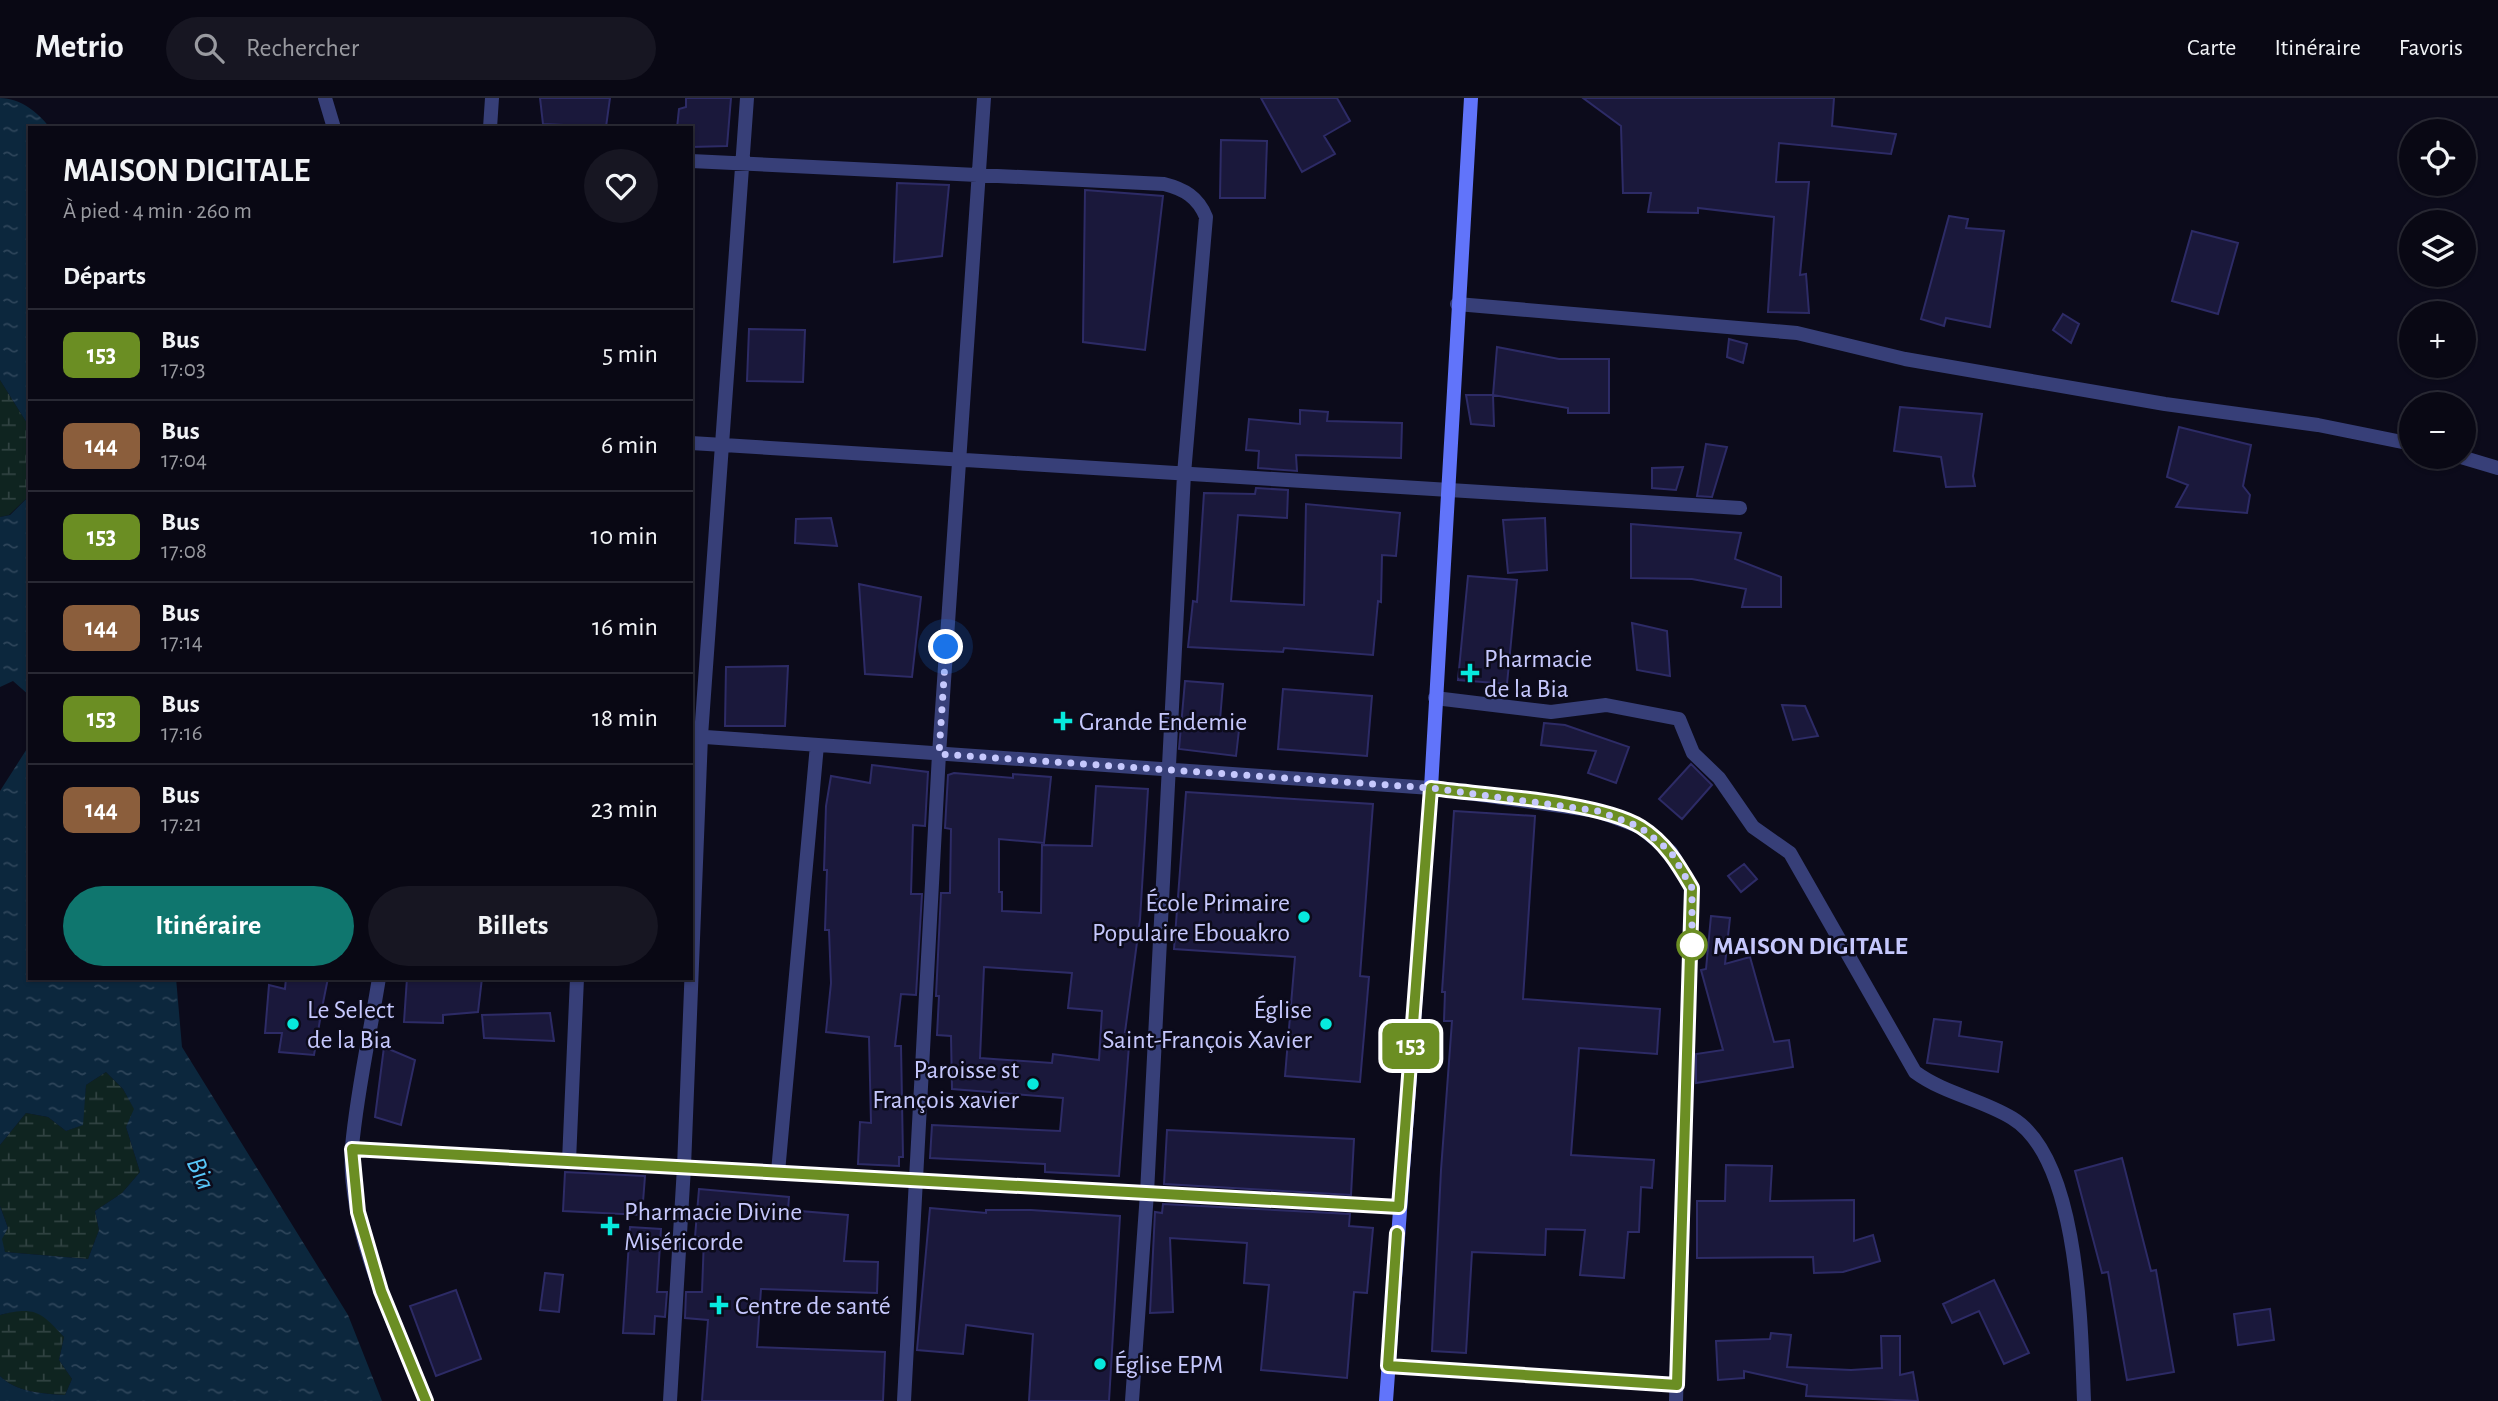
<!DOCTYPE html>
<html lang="fr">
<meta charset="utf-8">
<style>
body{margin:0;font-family:"Alegreya Sans",sans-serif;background:#171622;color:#f1f3f6;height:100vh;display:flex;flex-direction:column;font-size:26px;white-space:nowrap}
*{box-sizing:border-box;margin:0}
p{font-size:23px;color:#999aa0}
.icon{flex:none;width:38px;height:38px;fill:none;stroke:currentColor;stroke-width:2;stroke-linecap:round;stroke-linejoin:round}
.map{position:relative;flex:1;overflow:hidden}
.side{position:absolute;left:28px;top:28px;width:665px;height:854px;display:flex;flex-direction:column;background:#090814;border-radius:0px;box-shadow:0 2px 5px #0004,0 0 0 2px #292934}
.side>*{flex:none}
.badge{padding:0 14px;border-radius:10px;font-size:24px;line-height:46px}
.buttons{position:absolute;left:2399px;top:21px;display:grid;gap:14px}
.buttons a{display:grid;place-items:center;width:77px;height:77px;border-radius:50%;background:#090814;box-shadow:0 2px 5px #0004,0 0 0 2px #292934;font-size:35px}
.you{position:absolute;width:35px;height:35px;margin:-18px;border:5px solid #fff;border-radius:50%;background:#1a73e8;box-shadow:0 0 0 10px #1a73e833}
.map>.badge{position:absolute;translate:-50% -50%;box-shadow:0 0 0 4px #fff}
h2{padding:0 35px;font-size:26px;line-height:63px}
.round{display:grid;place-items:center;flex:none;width:74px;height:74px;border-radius:37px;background:#171622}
.head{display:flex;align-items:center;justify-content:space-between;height:119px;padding:0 35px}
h1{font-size:33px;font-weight:600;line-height:52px}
.cta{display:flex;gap:14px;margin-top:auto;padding:14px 35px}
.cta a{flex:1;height:80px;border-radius:42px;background:#0f766e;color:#fff;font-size:28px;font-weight:600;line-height:80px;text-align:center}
.cta a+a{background:#171622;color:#f1f3f6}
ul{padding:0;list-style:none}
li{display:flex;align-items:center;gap:21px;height:91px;padding:0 35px;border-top:2px solid #292934}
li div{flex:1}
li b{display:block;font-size:26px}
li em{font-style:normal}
li .badge{min-width:77px;font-weight:700;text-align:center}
header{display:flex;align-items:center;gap:42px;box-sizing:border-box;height:98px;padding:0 35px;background:#090814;border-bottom:2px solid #292934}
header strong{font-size:33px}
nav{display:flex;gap:38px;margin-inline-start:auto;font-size:24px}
.search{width:490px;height:63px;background:#171622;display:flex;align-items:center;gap:18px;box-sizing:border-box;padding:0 24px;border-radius:38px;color:#999aa0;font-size:26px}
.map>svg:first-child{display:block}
</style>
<header>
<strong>Metrio</strong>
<div class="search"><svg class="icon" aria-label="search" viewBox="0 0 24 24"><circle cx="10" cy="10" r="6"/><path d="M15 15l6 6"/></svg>Rechercher</div>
<nav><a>Carte</a><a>Itinéraire</a><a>Favoris</a></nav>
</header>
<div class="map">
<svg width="2498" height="1303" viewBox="0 0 2498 1303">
<defs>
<pattern id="wetland-marsh" width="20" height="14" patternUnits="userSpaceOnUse" patternTransform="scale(1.75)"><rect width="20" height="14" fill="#0f2420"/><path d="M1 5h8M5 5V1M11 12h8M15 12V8" fill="none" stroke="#304241"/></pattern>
<pattern id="water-ripples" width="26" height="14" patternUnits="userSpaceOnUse" patternTransform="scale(1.75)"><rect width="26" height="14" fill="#0c273d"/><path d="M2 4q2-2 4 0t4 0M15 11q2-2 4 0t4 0" fill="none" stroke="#2e455a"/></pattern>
</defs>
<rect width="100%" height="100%" fill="#0c0b1b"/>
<path fill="url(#wetland-marsh)" d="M0 282 30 330V397L9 417 0 419Z
M106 974 123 991 135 1012 126 1029 140 1074 122 1095 95 1113 99 1132 88 1161 5 1154 1 1141 8 1130 0 1108V1047L26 1015 48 1019 66 1033 82 1027 86 987Z
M22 1211 42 1215 64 1239 59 1262 72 1281 65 1297C44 1296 15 1294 0 1278V1217Z"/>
<path fill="url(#water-ripples)" d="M0 0C20 0 38 14 50 30H30V330L0 282Z
M30 397V598L13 583 0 589V419L10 417Z
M30 646V880H176L182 949 348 1217 382 1303H0V1278C15 1294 44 1296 65 1297L72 1281 59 1262 64 1239C41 1214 35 1208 0 1217V1108L8 1130 2 1141 5 1154 88 1161 99 1132 95 1113 122 1095 140 1074 126 1029 134 1011 123 991 106 974 86 987 83 1027 66 1033 48 1019 26 1015 0 1047V693Z"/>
<path fill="#1a183b" stroke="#2d2b66" stroke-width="2" fill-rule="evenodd" d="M540 0H610L606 29 543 26Z
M686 0H731L727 48 691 49V30H677L679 11 686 9Z
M1261 0H1337L1350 23 1324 38 1335 56 1302 74Z
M1583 0H1834L1832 28 1896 36 1891 56 1779 45 1776 84H1809L1800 177 1806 176 1809 215 1768 214 1774 119 1698 110V115L1648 114 1651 95H1623L1621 28Z
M1221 42 1267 43 1265 100H1220Z
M897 85 949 87 942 158 894 164Z
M1085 92 1163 98 1145 252 1083 244Z
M1949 118 1968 121 1966 130 2004 133 1990 229 1946 220 1944 228 1921 221Z
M2192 133 2238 145 2218 216 2172 203Z
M2063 216 2079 226 2071 245 2053 232Z
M749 231 805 232 803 284 747 283Z
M1729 241 1747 246 1743 265 1727 259Z
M1497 249 1559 261H1609V315H1568V310L1493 297Z
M1466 297H1493L1494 328 1471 326Z
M1900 309 1982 316 1973 378 1975 388 1946 389 1941 359 1894 353Z
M1300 312 1328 314 1327 323 1402 325 1401 360 1296 357 1297 373 1258 370 1259 353 1246 352 1249 321 1300 326Z
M2179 329 2251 347 2243 388 2250 397 2247 415 2176 409 2188 387 2167 379Z
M1706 346 1727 349 1712 399 1697 398Z
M1683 369 1676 392 1652 390V370Z
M1256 390 1288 392 1287 420 1238 417 1231 503 1304 507 1306 406 1400 415 1396 458 1382 457 1381 504 1378 503 1373 557 1284 550 1283 554 1188 549 1193 503 1197 504 1204 395 1255 396Z
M831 420 837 448 795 445 796 421Z
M1545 420 1547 472 1508 475 1503 422Z
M1631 426 1741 435 1735 461 1781 479V509H1742L1746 491 1692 481 1631 480Z
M1468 478 1517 482 1507 586 1458 582Z
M859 486 921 499 912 579 865 576Z
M1632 525 1667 533 1670 578 1637 572Z
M788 568 785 628H725L726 569Z
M1185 583 1223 586 1220 622 1240 623 1236 658 1179 651Z
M1283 591 1372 598 1367 658 1278 651Z
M1782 607 1805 608 1818 638 1793 642Z
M1544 625 1565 627 1629 649 1616 685 1588 675 1596 653 1541 647Z
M1691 666 1712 687 1682 721 1659 701Z
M872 667 928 674 925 728 913 727 911 796H922L916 897 901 896 895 948H901L903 1059H899V1068L858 1066 860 1024 871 1025 869 939 826 934 831 885 829 832H825L827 772H824L826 708 831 678 870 685Z
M954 675 1013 680V676L1051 679 1044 745 999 741V794H1002V813L1041 815 1042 747 1092 748 1096 688 1148 691 1140 822 1125 934H1130L1119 1078 1045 1074V1066L930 1060 932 1027 1060 1033 1063 1000 952 991 951 938 937 937 939 898H936L941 795H950L951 731 945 730 948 677ZM984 869 1072 875 1068 910 1102 913 1099 962 1053 956 1052 965 980 960Z
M1186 694 1373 706 1360 878 1369 879 1360 984 1285 978 1295 859 1174 851Z
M1454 713 1535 718 1523 901 1660 911 1657 956 1579 950 1571 1057 1654 1062 1652 1090 1641 1089 1639 1134H1628L1624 1180 1580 1177 1585 1132 1546 1131 1545 1157 1472 1154 1466 1255 1432 1253 1441 1072 1452 923H1444L1445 894H1442Z
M1744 766 1757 781 1741 794 1728 778Z
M1711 818 1730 820 1725 866 1750 859 1774 944 1789 942 1793 969 1696 985V956L1723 952 1701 872 1706 871Z
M286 880H328L320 920H315L320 922 314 957 279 954 282 935H265L269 887 285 891Z
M407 880H482L478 914 443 917V925L404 924Z
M550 915 554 943 484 940 482 917Z
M1934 921 1961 924 1959 938 2002 944 1998 974 1927 965Z
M384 949 415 962 401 1027 375 1019Z
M1167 1032 1354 1041 1351 1097 1164 1086Z
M2122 1060 2151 1173 2156 1172 2174 1274 2127 1282 2108 1174 2102 1175 2075 1073Z
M1726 1067 1772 1068 1770 1103 1854 1102V1143L1873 1137 1880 1163 1843 1174 1814 1175 1813 1159 1697 1160V1103H1725Z
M565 1074 645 1078 642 1117 563 1113Z
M699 1091 789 1099 788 1112 848 1117 844 1163 878 1164 877 1195 761 1191 757 1249 885 1254 883 1303H702L708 1222 685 1220 686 1194H702L704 1140 695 1139Z
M1163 1106 1350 1116 1349 1128 1373 1130 1367 1195 1354 1194 1347 1280 1261 1272 1269 1187 1244 1185 1247 1145 1170 1140 1173 1214 1150 1215 1155 1114 1162 1115Z
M930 1110 986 1115V1112H1031L1120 1118 1109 1303H1029L1033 1236 966 1227 963 1256 917 1252Z
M630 1129 661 1131 657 1194H667L665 1219 655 1218 654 1236 623 1235Z
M545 1175 563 1177 559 1214 540 1212Z
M1994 1182 2029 1255 2004 1266 1979 1213 1952 1225 1943 1206Z
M456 1192 481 1261 436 1278 410 1208Z
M2270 1211 2274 1242 2238 1247 2234 1216Z
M1771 1235 1791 1237 1787 1269 1851 1272 1882 1270 1881 1238H1900V1277L1913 1274 1918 1303 1806 1298 1807 1287 1744 1273V1280L1718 1282 1716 1243 1770 1241Z"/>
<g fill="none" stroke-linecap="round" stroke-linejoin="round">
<path stroke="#373f78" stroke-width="14" d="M325 0 334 30
M490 30 492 0
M691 63 1164 86C1184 91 1198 99 1206 119L1184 376 1147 1095 1132 1303
M1457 206 1797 235 1905 261 2165 306 2318 327 2412 346
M691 345 1740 410
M2461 359 2498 370
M1435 600 1551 614 1606 607 1679 621 1693 655 1719 680 1753 729 1790 755 1915 974C1945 996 1981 1001 2012 1020 2080 1061 2081 1232 2084 1303
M691 638 1431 690 1597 713 1640 729 1671 754 1692 790 1676 1303
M379 880C370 936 357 993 352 1049 346 1129 396 1230 426 1303
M352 1051 1399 1109
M569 1063 577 880
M778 1074 817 647
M1388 1268 1677 1287
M670 1303 684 1069 701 638 747 0
M904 1303 939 656 984 0"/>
<path stroke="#6174fa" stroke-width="14" d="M1386 1303 1431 690 1471 0"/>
</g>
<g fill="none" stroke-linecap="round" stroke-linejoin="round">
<defs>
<path id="line" d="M426 1303 381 1193 358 1114 352 1051 1399 1109 1431 690C1483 697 1599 703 1641 729 1665 744 1678 766 1692 790L1677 1287 1388 1268 1397 1135"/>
</defs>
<use href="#line" stroke="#fff" stroke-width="16"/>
<use href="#line" stroke="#6b8e23" stroke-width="10"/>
<path stroke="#c6c8fd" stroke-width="7" stroke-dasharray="0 12.6" d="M946 549 939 656 1431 690 1598 713 1640 729 1671 754 1692 790V847"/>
</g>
<g fill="#07e9dd" stroke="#0c0b1b" stroke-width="2.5">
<path d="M1466.5 564.5h7v7h7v7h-7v7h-7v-7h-7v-7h7z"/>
<path d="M1059.5 612.5h7v7h7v7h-7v7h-7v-7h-7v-7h7z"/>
<circle cx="1304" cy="819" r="7"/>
<circle cx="293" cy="926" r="7"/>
<circle cx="1326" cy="926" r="7"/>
<circle cx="1033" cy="986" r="7"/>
<path d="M606.5 1117.5h7v7h7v7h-7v7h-7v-7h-7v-7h7z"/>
<path d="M715.5 1196.5h7v7h7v7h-7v7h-7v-7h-7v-7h7z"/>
<circle cx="1100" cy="1266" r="7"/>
</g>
<circle fill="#fff" stroke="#6b8e23" stroke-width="3.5" cx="1692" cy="847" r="14"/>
<g text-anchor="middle" stroke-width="5" stroke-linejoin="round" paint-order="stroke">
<g font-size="26" fill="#c6c8fd" stroke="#0c0b1b" text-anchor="start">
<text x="1484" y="569">Pharmacie<tspan x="1484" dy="30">de la Bia</tspan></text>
<text x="1079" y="632">Grande Endemie</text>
<text x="1290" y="813" text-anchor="end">École Primaire<tspan x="1290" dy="30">Populaire Ebouakro</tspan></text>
<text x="307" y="920">Le Select<tspan x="307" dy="30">de la Bia</tspan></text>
<text x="1312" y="920" text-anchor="end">Église<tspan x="1312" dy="30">Saint-François Xavier</tspan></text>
<text x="1019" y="980" text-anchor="end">Paroisse st<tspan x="1019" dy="30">François xavier</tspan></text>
<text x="624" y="1122">Pharmacie Divine<tspan x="624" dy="30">Miséricorde</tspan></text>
<text x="735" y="1216">Centre de santé</text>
<text x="1114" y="1275">Église EPM</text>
</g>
<g font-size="26" font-weight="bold" fill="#c6c8fd" stroke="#0c0b1b" text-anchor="start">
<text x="1713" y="856">MAISON DIGITALE</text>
</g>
<g font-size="28" font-style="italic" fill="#58c7fa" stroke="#0c0b1b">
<text transform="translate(202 1075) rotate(66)" y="10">Bia</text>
</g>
</g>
</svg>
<div class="buttons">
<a><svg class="icon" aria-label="locate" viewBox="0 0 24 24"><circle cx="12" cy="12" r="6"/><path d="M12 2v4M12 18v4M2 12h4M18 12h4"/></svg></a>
<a><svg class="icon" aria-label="layers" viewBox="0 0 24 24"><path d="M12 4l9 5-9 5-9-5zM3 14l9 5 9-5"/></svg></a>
<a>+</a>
<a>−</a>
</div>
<div class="you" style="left:946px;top:549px"></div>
<b class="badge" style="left:1411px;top:948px;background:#6b8e23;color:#fff">153</b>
<section class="side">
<div class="head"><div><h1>MAISON DIGITALE</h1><p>À pied · 4 min · 260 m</p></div><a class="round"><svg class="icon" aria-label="heart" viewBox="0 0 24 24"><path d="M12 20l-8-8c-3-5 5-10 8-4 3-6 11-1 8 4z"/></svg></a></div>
<h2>Départs</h2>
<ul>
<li><span class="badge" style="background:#6b8e23;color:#fff">153</span><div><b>Bus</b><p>17:03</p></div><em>5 min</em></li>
<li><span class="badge" style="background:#8b5e3c;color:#fff">144</span><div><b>Bus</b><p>17:04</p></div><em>6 min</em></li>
<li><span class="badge" style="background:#6b8e23;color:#fff">153</span><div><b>Bus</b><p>17:08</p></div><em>10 min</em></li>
<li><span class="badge" style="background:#8b5e3c;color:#fff">144</span><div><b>Bus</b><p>17:14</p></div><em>16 min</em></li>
<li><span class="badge" style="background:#6b8e23;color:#fff">153</span><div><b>Bus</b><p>17:16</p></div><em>18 min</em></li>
<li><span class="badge" style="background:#8b5e3c;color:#fff">144</span><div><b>Bus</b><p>17:21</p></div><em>23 min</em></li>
</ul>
<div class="cta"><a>Itinéraire</a><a>Billets</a></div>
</section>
</div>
